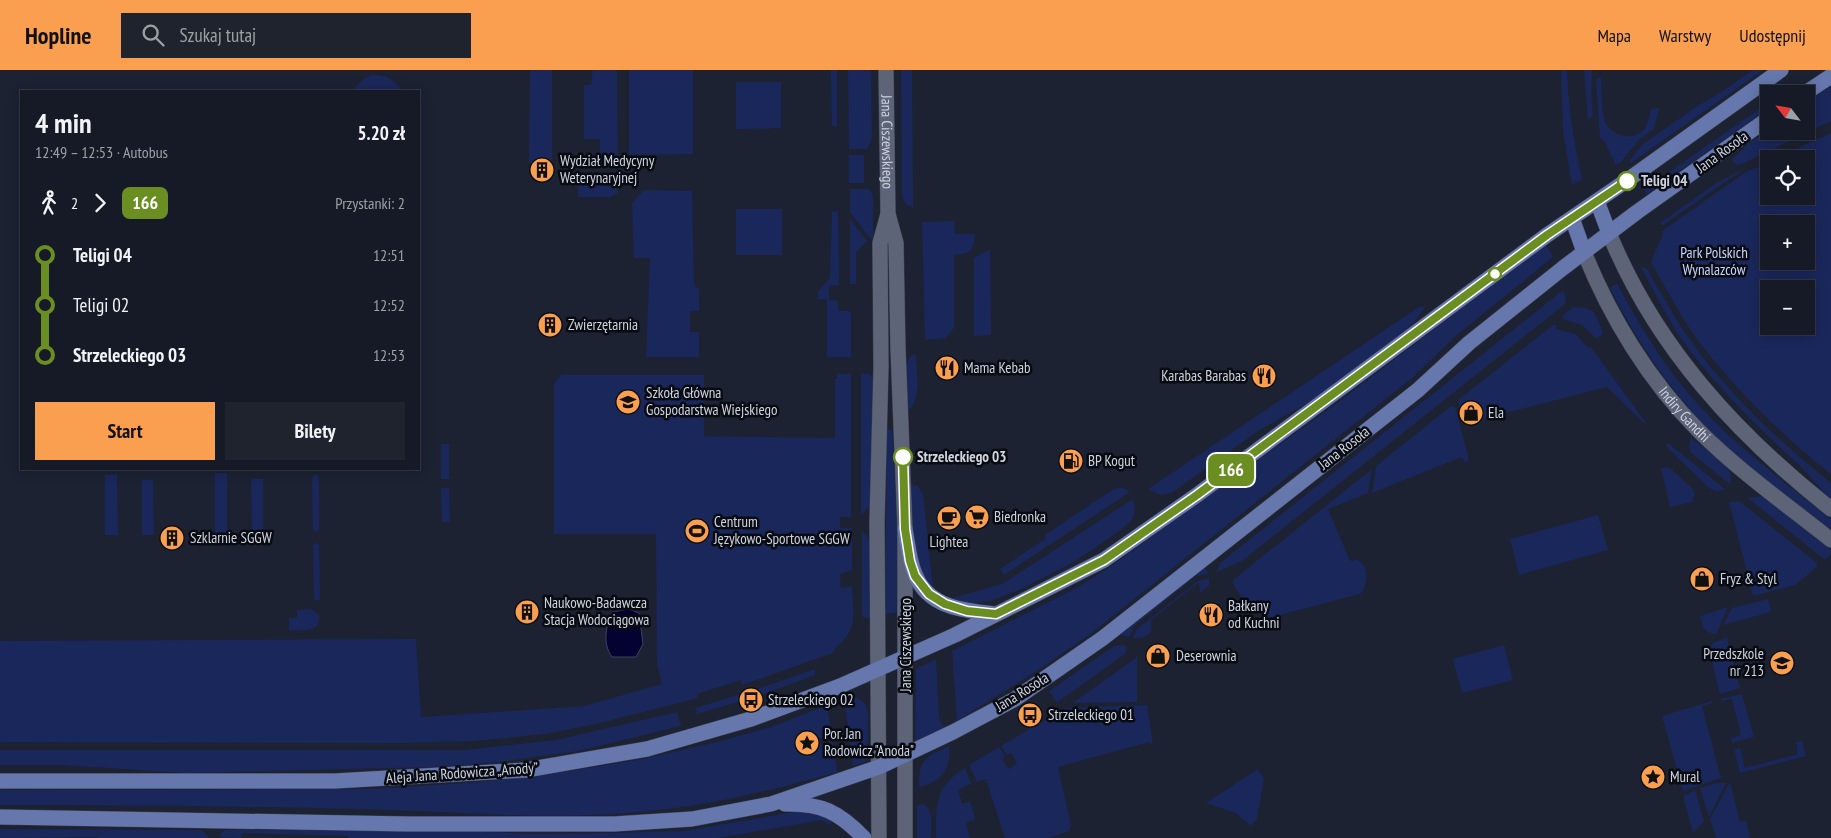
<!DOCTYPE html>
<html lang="pl">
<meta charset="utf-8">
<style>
body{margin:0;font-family:"PT Sans Narrow",sans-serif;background:#1e232e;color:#f1f3f6;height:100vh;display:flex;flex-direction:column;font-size:19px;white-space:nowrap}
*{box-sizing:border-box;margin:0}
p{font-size:16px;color:#9da1a7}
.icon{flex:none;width:28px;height:28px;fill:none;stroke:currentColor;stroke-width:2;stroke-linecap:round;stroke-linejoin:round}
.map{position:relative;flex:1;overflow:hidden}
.side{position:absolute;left:20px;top:20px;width:400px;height:380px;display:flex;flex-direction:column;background:#151a26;border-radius:0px;box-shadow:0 2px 12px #0003,0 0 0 1px #343843}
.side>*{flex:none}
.badge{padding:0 10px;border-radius:8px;font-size:18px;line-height:32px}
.needle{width:32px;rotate:301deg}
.buttons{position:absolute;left:1760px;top:15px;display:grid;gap:10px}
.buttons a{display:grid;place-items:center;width:55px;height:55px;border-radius:0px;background:#151a26;box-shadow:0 2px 12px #0003,0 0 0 1px #343843;font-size:25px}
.map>.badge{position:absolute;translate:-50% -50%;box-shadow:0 0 0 2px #fff}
.legs{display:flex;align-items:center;gap:8px;height:55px;padding:0 15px;font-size:16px}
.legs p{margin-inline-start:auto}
.head{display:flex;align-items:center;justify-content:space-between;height:85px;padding:0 15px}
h1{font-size:28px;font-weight:600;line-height:38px}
.cta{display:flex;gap:10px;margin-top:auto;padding:10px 15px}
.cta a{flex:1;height:58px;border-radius:0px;background:#fa9f4f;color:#111;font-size:20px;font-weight:600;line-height:58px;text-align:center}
.cta a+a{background:#1e232e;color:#f1f3f6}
ul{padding:0 15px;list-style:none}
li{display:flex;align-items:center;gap:18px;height:50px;font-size:19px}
li i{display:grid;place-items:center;width:8px;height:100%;margin:0 6px;background:currentColor}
li i::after{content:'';width:12px;height:12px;margin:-6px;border:4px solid;border-radius:50%;background:#151a26}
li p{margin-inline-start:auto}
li:first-child i{background:linear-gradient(#0000 50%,currentColor 0)}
li:last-child i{background:linear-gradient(currentColor 50%,#0000 0)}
header{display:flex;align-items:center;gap:30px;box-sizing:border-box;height:70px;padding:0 25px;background:#fa9f4f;color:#111}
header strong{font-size:24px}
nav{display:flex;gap:28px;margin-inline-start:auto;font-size:18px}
.search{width:350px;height:45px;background:#1e232e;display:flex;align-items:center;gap:12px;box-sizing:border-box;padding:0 18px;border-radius:0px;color:#9da1a7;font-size:19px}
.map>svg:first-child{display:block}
</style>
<header>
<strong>Hopline</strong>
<div class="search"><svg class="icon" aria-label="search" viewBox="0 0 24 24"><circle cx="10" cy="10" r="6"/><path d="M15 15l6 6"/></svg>Szukaj tutaj</div>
<nav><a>Mapa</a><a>Warstwy</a><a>Udostępnij</a></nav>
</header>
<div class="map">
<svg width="1831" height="768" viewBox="0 0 1831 768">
<rect width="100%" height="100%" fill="#1c2232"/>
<path fill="#1a275a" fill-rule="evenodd" d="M530 0H552V93H529Z
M593 0H617L618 94H600V69H584V15H591Z
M629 0H693V84L629 85Z
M831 0H837V57L832 56Z
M848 0H871L872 69 867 79H849Z
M901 0H912L913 138 906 134 902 127Z
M1561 0H1567C1568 37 1574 72 1582 109L1572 115 1563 61Z
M1584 0H1592L1591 22 1593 46 1588 50Z
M1753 0H1763L1631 93 1629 91 1643 74 1699 35 1720 23Z
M372 5C386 5 395 9 402 21H353C358 13 363 9 372 5Z
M1598 8H1601C1602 21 1601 35 1604 48 1608 65 1633 74 1645 58 1648 53 1650 46 1651 39L1659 38 1654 59 1640 69 1620 93 1615 94 1604 70 1600 68 1596 10Z
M736 12H781V58L736 59Z
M1831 16V51L1742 94 1737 95 1733 92 1732 90 1750 72 1769 59V61H1806V33Z
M1769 32V38L1647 124 1644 120Z
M1831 63V404C1784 367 1740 324 1703 277 1683 251 1667 221 1651 192L1663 164 1662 161 1746 102 1769 92V126H1806V89H1775ZM1769 154H1806V191H1769ZM1769 219H1806V256H1769Z
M849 85H864V113H849Z
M1747 97 1663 155 1660 153 1715 114Z
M617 105 618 123 610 127H578V106Z
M850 119H869L873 125V169H871L850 142Z
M644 120 692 121 694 214 699 220V241H690V262H699V287H646L650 188H634L632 133Z
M736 139H782V185H736Z
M838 141 839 215H829V230L838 231V241H849L851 243V287H827V229H818V221L830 208 832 142Z
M850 149 867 171 856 182V214H850Z
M954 151 955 164H975C974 181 970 184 954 185V258L946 268 925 270 922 152Z
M1546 175 1553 187 1457 265 1412 308 1089 565 1038 600 957 651 952 581 1078 517 1110 497 1333 336Z
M990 179 991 265 974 266V188Z
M1640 196 1647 199C1661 222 1673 246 1689 268 1726 322 1780 372 1831 413V429C1819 419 1811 406 1800 396 1759 358 1718 319 1685 274 1667 249 1655 222 1640 196Z
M1617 213C1638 253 1661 291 1690 325 1731 373 1782 410 1831 449V460C1792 429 1745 396 1710 361 1669 319 1636 270 1610 218Z
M1562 221H1564L1566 229 1565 234 1242 491 1217 502 1220 493Z
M1423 236 1424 239 1414 252 1403 262 1314 329 1258 361 1173 422 1161 425 1148 419 1419 237Z
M1573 237C1596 237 1594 243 1603 261L1601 266 1596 268 1582 255 1563 249V245Z
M1553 255H1556V259L1576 264 1588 278 1591 277 1646 353H1644L1607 317 1467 353V351L1478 348 1475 336 1460 340 1458 330Z
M916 284C916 300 923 334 906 341L905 295 911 286Z
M837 304H851V447H840V458H852V500L840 504 841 518 852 516C852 531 857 551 848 564 844 572 836 575 833 583L742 615 741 610 697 624 698 628 596 654 545 664 475 671 404 673 0 672V571L416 569 421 647 584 636 662 614 657 594 656 464H554V316L556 310 562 305H704V366L835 368V309H837Z
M861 304H869L874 310 870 436 861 445Z
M1451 336 1455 337 1469 390 1465 393 1462 387 1459 388 1372 423 1376 396Z
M887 360H892L898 455V542L885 544Z
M1691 368C1704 379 1736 395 1730 414L1691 383 1689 377Z
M1668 373 1725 419 1717 422 1709 418 1667 377 1666 375Z
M441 374H449V409H441Z
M1667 397 1671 399 1693 419 1695 425 1692 432 1670 437 1661 398Z
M1372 399 1368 423 1328 439 1350 491C1352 491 1356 489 1358 490 1369 495 1368 518 1360 524L1268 548 1250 539 1234 516 1233 510Z
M215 403H227V465H215Z
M117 404 118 465H105V405Z
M314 405H317L319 408V460L316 462 313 460 312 408Z
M263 409V464H252L251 409Z
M142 410H153L154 465H142Z
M911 415 918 416 923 425 933 518C908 492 913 448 911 415Z
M441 418H449L450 452H442Z
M1118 418H1123L1130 422 1004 505 1000 499 1045 469V465L1112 420Z
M1764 426 1831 480V484L1825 490 1748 428Z
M1133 429 1135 441 1132 450 1122 459 1092 480 1068 495 1019 520 990 531 973 533 953 530V528L1002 514Z
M1739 431 1817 493V497L1795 515 1753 526 1729 432Z
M1598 445 1608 480 1519 505 1510 469Z
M862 461 867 466 870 472V548H864L862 546Z
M316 473 319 475 320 529 317 531 314 529 313 475Z
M1203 498 1207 500 1208 504 1196 506 1134 556 1129 567 1121 565V563Z
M1209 508V515L1200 523 1199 512 1151 550V562L1142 568H1133L1137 559 1198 511Z
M1768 529 1771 542 1723 555 1732 538Z
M1728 537 1716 564C1703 563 1703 556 1700 546Z
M312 539 319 545C321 563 302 560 289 560V548H297V540Z
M1727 568 1740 618 1720 624 1709 579 1714 572Z
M1119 575 1127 576 1125 584 1058 632 1056 631 1049 621 1114 576Z
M1504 575 1513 610 1462 623 1453 589Z
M1137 587V632L1075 633 1074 632Z
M936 589 939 648 944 658 915 671 916 599Z
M815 599V605L758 626 697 644 695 638 758 619Z
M1742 624 1754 667 1732 673 1731 668 1741 665 1732 629 1721 631V629Z
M848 626C859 626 867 632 868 643V690L853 696 844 628Z
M1712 631 1713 633 1702 636 1721 708 1683 721 1662 646Z
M827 635 832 666 803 671 804 677 833 672 837 702C768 722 698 738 626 743 537 750 448 741 360 739 240 736 120 735 0 735V720L371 719 469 713 538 706 638 690 721 671 774 656Z
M1147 635 1153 673 1150 674 1149 672 1058 697 1071 756 1069 761 1048 768H1005L986 709 977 712 969 695 999 677 1005 686 1002 689 1009 699 1017 693 1011 683 1007 685 1001 676 1065 638Z
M677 642 681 656 578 681 499 692 434 697 187 703 63 695H0V680H465L556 670Z
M1802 671 1806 686 1740 703 1734 679 1740 678 1745 698 1798 684 1796 672Z
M950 676C949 700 944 711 919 717 918 689 927 685 950 676Z
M965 698 971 714 958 720 962 734 970 731 975 748 974 750 966 753 970 768H936C936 734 934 718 965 698Z
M1258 699 1264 709 1257 749 1251 756 1236 743 1206 733Z
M1730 712 1740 752 1746 751 1750 768H1716L1710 749Z
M1717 713H1726L1709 747 1700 718Z
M1695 720 1704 751 1693 763 1683 726Z
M923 734C935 740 931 756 931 768H917V735Z
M800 741 821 746 833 752 829 755 822 750 718 768H348L347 766 242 763 241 768 219 767 222 762 226 760H287L326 756 535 764 613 763 684 761Z
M0 759 201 760 207 765 208 768H99L98 767 0 768Z"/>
<path fill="#030230" stroke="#404164" d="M629 539 639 543 643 574 636 587H612C602 573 606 557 612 542Z"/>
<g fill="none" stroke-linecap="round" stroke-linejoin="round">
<defs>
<g id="minor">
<path id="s1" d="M886 0 888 144 896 173 898 279 905 459V768"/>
<path d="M1609 163C1655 276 1736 364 1831 439"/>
<path id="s2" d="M1584 182C1610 247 1649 311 1699 361 1739 401 1787 435 1831 470"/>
<path d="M879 768 877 452 881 297 880 173 888 144"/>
</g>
<path id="major" d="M1804 24 1831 6
M1597 131 1609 163
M1572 148 1584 182
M905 459C908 474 909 490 915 504 928 538 965 541 996 544
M0 711H335L526 700 647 679 751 649 840 616 955 565 1104 490 1197 425 1547 165 1629 109 1781 0
M785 734C821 733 839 742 864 768
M0 747 408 754H614L692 749 771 734 879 697 953 662 1015 629 1103 568 1418 320 1469 273 1563 198 1637 142 1769 48"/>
</defs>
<use href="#minor" stroke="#3a3f4d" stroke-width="16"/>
<use href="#major" stroke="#3a3f4d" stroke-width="16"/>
<use href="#minor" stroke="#5d6478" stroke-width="15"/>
<use href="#major" stroke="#6577ad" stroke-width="15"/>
</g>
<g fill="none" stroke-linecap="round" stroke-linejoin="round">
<defs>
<path id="line-1" d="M903 387 905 459 910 491 915 506 929 524 945 534 967 541 996 544 1104 490 1197 425 1547 165 1627 111"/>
</defs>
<use href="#line-1" stroke="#fff" stroke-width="11"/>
<use href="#line-1" stroke="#6b8e23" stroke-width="8"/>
</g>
<defs>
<symbol id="building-disc" viewBox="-11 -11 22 22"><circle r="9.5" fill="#fa9f4f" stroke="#090b13"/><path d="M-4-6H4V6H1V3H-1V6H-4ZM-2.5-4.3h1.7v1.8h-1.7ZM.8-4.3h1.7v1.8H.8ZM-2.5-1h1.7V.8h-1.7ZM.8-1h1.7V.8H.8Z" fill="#111"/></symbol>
<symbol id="restaurant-disc" viewBox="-11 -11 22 22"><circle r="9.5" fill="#fa9f4f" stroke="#090b13"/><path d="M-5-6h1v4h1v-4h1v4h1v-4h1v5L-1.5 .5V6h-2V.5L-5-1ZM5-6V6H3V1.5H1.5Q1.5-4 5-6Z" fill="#111"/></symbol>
<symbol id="university-disc" viewBox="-11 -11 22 22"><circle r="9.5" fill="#fa9f4f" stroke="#090b13"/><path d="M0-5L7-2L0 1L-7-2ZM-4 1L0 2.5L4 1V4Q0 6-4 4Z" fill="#111"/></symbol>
<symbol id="shop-disc" viewBox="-11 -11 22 22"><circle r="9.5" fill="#fa9f4f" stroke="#090b13"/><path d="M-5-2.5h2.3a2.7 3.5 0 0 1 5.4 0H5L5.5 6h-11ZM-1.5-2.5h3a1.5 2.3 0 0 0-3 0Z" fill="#111"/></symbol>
<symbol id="fuel-disc" viewBox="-11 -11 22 22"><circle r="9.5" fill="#fa9f4f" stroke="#090b13"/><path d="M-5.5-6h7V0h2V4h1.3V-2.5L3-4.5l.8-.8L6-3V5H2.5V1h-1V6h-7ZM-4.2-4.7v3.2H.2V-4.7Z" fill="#111"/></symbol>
<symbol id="supermarket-disc" viewBox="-11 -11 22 22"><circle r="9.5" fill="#fa9f4f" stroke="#090b13"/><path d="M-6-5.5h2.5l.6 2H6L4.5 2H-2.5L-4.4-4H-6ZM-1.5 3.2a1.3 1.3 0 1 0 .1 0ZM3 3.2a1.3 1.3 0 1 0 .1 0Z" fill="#111"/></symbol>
<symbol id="cafe-disc" viewBox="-11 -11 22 22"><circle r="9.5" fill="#fa9f4f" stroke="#090b13"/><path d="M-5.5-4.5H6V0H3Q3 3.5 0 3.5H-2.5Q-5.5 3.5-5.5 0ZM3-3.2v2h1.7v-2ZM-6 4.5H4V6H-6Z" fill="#111"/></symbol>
<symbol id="stadium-disc" viewBox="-11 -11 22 22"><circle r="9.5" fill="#fa9f4f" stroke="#090b13"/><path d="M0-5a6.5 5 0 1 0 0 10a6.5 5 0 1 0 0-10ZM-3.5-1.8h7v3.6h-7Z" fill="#111"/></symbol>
<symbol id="school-disc" viewBox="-11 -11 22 22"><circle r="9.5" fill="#fa9f4f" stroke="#090b13"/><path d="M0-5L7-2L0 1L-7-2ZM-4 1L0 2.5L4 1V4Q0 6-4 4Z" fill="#111"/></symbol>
<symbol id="bus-disc" viewBox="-11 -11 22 22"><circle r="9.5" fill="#fa9f4f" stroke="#090b13"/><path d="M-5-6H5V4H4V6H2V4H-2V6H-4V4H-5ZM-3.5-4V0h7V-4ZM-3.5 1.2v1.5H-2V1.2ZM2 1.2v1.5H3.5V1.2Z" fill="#111"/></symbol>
<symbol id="sight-disc" viewBox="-11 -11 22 22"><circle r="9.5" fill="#fa9f4f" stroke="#090b13"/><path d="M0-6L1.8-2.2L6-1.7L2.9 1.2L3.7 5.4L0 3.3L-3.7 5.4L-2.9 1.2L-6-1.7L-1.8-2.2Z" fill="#111"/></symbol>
</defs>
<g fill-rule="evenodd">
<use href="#building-disc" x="528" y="86" width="28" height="28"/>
<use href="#building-disc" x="536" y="241" width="28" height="28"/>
<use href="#restaurant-disc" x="933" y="284" width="28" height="28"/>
<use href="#restaurant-disc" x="1250" y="292" width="28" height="28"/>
<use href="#university-disc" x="614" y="318" width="28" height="28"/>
<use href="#shop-disc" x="1457" y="329" width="28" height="28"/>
<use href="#fuel-disc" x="1057" y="377" width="28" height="28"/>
<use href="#supermarket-disc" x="963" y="433" width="28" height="28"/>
<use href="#cafe-disc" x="935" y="434" width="28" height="28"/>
<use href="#stadium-disc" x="683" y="447" width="28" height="28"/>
<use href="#building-disc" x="158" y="454" width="28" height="28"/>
<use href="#shop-disc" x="1688" y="495" width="28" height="28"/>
<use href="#building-disc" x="513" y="528" width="28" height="28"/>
<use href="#restaurant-disc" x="1197" y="531" width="28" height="28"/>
<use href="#shop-disc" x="1144" y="572" width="28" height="28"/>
<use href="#school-disc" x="1768" y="579" width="28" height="28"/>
<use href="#bus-disc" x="737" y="616" width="28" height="28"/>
<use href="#bus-disc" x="1016" y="631" width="28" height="28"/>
<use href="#sight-disc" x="793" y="659" width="28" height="28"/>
<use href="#sight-disc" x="1639" y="693" width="28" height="28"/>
</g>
<g fill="#fff" stroke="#6b8e23" stroke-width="2.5">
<circle cx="1627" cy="111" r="9"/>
<circle cx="1495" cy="204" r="6"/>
<circle cx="903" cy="387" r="9"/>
</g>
<g text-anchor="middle" stroke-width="5" stroke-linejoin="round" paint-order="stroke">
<g font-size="15" fill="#cfd4df" stroke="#090b13">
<text dy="5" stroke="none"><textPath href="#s1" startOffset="72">Jana Ciszewskiego</textPath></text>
<text transform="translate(1722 82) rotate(-36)" y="5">Jana Rosoła</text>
<text dy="5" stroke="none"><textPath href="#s2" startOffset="192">Indiry Gandhi</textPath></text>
<text transform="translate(1344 378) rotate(-38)" y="5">Jana Rosoła</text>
<text transform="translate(906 575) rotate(-90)" y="5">Jana Ciszewskiego</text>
<text transform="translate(1022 622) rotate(-32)" y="5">Jana Rosoła</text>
<text transform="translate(462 703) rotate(-4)" y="5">Aleja Jana Rodowicza „Anody”</text>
</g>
<g font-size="15" fill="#cfd4df" stroke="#090b13" text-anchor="start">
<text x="560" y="96">Wydział Medycyny<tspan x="560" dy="17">Weterynaryjnej</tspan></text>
<text x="568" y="260">Zwierzętarnia</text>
<text x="964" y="303">Mama Kebab</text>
<text x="1246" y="311" text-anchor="end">Karabas Barabas</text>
<text x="646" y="328">Szkoła Główna<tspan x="646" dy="17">Gospodarstwa Wiejskiego</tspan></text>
<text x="1488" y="348">Ela</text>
<text x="1088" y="396">BP Kogut</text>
<text x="994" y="452">Biedronka</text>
<text x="714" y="457">Centrum<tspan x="714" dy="17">Językowo-Sportowe SGGW</tspan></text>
<text x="190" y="473">Szklarnie SGGW</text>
<text x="949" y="477" text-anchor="middle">Lightea</text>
<text x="1720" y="514">Fryz &amp; Styl</text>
<text x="544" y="538">Naukowo-Badawcza<tspan x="544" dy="17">Stacja Wodociągowa</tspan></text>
<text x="1228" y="541">Bałkany<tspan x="1228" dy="17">od Kuchni</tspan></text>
<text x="1764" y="589" text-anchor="end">Przedszkole<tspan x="1764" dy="17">nr 213</tspan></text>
<text x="1176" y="591">Deserownia</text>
<text x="768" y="635">Strzeleckiego 02</text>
<text x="1048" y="650">Strzeleckiego 01</text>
<text x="824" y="669">Por. Jan<tspan x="824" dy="17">Rodowicz "Anoda"</tspan></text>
<text x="1670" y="712">Mural</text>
</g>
<g font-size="15" font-weight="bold" fill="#cfd4df" stroke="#090b13" text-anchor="start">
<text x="1641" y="116">Teligi 04</text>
<text x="917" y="392">Strzeleckiego 03</text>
</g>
<g font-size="15" fill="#c7d6fe" stroke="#090b13">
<text x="1714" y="188">Park Polskich<tspan x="1714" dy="17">Wynalazców</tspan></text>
</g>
</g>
</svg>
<div class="buttons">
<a><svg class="needle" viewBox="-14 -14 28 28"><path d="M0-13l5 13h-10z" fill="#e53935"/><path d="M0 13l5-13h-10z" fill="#9da1a7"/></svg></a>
<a><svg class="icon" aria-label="locate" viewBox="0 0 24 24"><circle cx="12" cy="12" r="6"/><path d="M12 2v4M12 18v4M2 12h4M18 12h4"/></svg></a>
<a>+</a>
<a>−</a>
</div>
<b class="badge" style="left:1231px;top:400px;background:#6b8e23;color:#fff">166</b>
<section class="side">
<div class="head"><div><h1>4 min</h1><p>12:49 – 12:53 · Autobus</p></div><b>5.20 zł</b></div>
<div class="legs"><svg class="icon" aria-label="walk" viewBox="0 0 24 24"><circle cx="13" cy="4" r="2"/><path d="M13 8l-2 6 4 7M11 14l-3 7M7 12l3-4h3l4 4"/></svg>2<svg class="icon" aria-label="forward" viewBox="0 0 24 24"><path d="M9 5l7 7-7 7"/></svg><b class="badge" style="background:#6b8e23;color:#fff">166</b><p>Przystanki: 2</p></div>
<ul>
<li><i style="color:#6b8e23"></i><b>Teligi 04</b><p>12:51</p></li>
<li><i style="color:#6b8e23"></i><span>Teligi 02</span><p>12:52</p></li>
<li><i style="color:#6b8e23"></i><b>Strzeleckiego 03</b><p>12:53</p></li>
</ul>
<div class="cta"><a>Start</a><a>Bilety</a></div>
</section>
</div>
